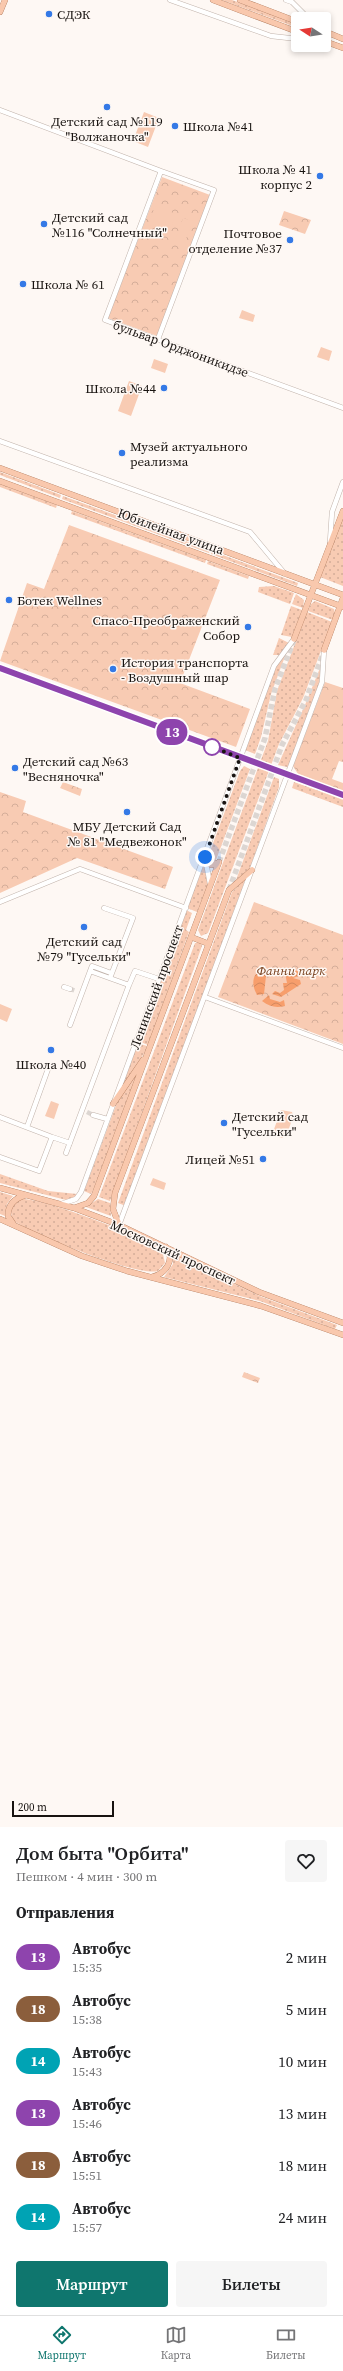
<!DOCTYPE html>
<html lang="ru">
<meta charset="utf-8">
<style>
body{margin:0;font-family:"Source Serif 4",serif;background:#f6f6f6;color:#202124;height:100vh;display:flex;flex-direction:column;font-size:15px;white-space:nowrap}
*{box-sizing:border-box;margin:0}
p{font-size:13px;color:#757577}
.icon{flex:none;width:22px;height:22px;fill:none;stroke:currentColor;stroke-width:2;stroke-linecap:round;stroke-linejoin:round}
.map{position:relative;height:1827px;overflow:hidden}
.side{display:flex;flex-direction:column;background:#fff;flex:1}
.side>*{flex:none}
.badge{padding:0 8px;border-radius:13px;font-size:14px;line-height:26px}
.needle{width:26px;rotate:282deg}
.controls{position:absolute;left:291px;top:12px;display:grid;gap:8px}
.controls a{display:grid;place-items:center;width:40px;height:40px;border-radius:4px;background:#fff;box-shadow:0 2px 6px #0003;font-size:20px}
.scale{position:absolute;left:12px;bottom:10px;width:102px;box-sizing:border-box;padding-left:4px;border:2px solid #181310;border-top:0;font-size:11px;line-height:14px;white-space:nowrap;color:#181310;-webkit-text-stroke:3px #fef8f4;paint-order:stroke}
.you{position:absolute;width:20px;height:20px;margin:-10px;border:3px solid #fff;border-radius:50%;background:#1a73e8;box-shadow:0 0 0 6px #1a73e833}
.map>.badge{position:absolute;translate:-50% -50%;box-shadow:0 0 0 2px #fff}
h2{padding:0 16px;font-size:15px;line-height:36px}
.round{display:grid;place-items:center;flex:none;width:42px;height:42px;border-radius:4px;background:#f6f6f6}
.summary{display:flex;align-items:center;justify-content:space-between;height:68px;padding:0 16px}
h1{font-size:19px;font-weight:600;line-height:30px}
.primary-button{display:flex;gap:8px;margin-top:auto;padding:8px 16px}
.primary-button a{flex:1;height:46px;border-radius:4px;background:#0f766e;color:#fff;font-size:16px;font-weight:600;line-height:46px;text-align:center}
.primary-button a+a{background:#f6f6f6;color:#202124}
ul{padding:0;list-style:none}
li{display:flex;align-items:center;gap:12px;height:52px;padding:0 16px}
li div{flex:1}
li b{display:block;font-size:15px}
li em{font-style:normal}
li .badge{min-width:44px;font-weight:700;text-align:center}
.menu{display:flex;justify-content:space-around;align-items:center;height:56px;border-top:1px solid #e0e0e0;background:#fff;font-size:11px;color:#757577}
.menu a{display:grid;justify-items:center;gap:2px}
.menu .selected{color:#0f766e}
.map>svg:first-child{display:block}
</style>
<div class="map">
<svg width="343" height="1827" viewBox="0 0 343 1827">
<defs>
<pattern id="grass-dots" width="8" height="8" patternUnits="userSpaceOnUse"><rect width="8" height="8" fill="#f8cbb3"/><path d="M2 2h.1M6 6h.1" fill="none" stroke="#d4ad99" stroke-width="1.8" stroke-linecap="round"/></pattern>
<pattern id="park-crowns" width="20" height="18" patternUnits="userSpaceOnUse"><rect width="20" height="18" fill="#f8cbb3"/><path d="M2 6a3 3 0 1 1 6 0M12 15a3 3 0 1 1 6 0" fill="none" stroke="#d4ad99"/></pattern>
<pattern id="water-waves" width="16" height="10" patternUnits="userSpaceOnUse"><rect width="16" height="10" fill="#f79e6c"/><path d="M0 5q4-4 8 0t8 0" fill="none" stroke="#d3875d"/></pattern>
</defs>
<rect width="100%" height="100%" fill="#fef8f4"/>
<path fill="url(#grass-dots)" d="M222 0H232L298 24V28Z
M0 472 61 495 60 498 0 475Z
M0 484 57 505 56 508 0 487Z
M63 496 210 550 209 553 62 499Z
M72 511 206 560 205 563 71 514Z
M343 515V586L320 577Z
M212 551 298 583 297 586 211 554Z
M208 561 249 576 248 579 207 564Z
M274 586 294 593 290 604 258 592 259 587Z
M296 594 304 600 303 608 292 604Z
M315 601 334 609 335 613 333 620 308 611 311 604Z
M291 606 302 610 292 637 281 635Z
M307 612 332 622 303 698 279 744 208 933 201 936 198 930 268 741 277 691Z
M279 638 289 643 280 655H273Z
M287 651 271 694 261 737 255 754 245 750 275 668Z
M322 663 319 685 289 766 287 767 278 765 305 705Z
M244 766 250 769 216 860 213 862H210L209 854 240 771Z
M274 777 279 779V787L250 868 236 880Z
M294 782 343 799V807L292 788Z
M205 862 208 884 197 912 187 908Z
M246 878 126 1206 118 1203 232 892Z
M186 910 192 913 186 930 189 932 148 1045 138 1041Z
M195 943H201L202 946 110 1201 99 1197Z
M137 1043 147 1046 145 1052 121 1088Z
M139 1068 94 1188 91 1194 84 1191 118 1100Z
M0 1174 48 1191 77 1194 70 1201 0 1183Z
M0 1192 13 1196 7 1204 5 1216 0 1214Z
M21 1199C41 1197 145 1237 162 1250L165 1263 158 1271C138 1277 32 1234 14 1221 8 1211 12 1205 21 1199Z
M98 1199 110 1203 111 1216 86 1207Z
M173 1255 262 1297 337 1325 335 1329 260 1301 164 1277 173 1264Z"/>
<path fill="url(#park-crowns)" d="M162 177 210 195 157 336 108 318Z
M284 211 311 220 305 234 279 225Z
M69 525 220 580 180 683 250 709 236 747 0 661 27 583 44 589Z
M325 682 343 688V762L339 761 332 779 343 783V791L298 774 293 766Z
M63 782 82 789 80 796 60 788Z
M0 792 26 801 23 812 173 867 165 889 77 858 0 893Z
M254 902 343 935V1044L218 997Z
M244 1372 260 1378 258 1383 242 1377Z"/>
<path fill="#f8cbb3" d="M144 112 159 118 148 147 133 141Z
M155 206 176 214 169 233 148 225Z
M183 218 193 221 184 244 175 241Z
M242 310 255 315 253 322 239 318Z
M321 347 332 351 329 361 317 357Z
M154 359 168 364 165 373 151 368Z
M129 381 142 386 131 416 118 411Z
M0 1004 12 1009 7 1022 0 1019Z
M51 1101 59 1104 54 1119 45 1116Z
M281 1110 292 1112 293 1116 287 1135 282 1138 275 1136 273 1132Z
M153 1178 166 1183 164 1190 150 1185Z"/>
<path fill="url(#water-waves)" d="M261 970 266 976 264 994 257 995C252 986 251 975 261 970Z
M291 970 299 971V976L293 978 300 980 301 984 281 997 272 994 275 991 280 993 284 990 283 983H287L285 973 279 976 277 975Z
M269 995 270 999 280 1002 284 1000 285 1006C276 1008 270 1007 262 1001Z"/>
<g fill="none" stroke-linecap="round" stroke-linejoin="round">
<path stroke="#dcd6d2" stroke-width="4.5" stroke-dasharray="4.5 2" stroke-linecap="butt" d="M70 989 76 991
M87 1112 93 1115"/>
<path stroke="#dcd6d2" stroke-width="5.5" stroke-dasharray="5.5 3" stroke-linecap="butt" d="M219 862 265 738 275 689 294 640
M229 890 282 745 306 700 324 651"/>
<defs>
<path id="minor" d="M170 0 271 36 298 39
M286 0 292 2 309 19
M0 110 161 171 105 320 343 408
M158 339 214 190 161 171
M0 441 250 532 285 574
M330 542 332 512 343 482
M205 857 210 884
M0 902 80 869 186 908
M104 908 133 918 110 978
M90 971 129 985 135 971 159 979
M64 987 70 989
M205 997 343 1048
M70 1025 92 966 111 973
M93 1115 107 1119
M0 1117 52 1137 39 1171 0 1157
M27 1127 48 1069
M52 1137 70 1143
M66 1153 129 985
M61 1204 76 1199 81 1192 274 666 294 639
M119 1225 322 682 324 650"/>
<path id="major" d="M213 0 298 32
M240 0 298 22
M0 12 5 0
M324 31 343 39
M324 41 343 48
M0 468 343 595
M0 481 343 607
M294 639 343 511
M324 650 343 598
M0 668 244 759
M282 773 343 795
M205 857 211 865 218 863
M191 937 209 944
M113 1104 143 1060
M0 1188 74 1208 119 1225 259 1292 343 1323
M74 1208 88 1203 94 1196 219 862
M0 1219 82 1256 127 1271 261 1306 343 1335
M14 1225 8 1216C8 1204 15 1198 26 1195
M119 1225 113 1209 115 1193 229 890 252 870
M152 1277C165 1274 176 1260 166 1247"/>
</defs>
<use href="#minor" stroke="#c1b3ab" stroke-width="5.5"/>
<use href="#major" stroke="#a87152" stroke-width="6"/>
<use href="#minor" stroke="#fff" stroke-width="4.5"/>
<use href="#major" stroke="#f9c8ad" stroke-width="5.5"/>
<defs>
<path id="major-bridge" d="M244 759 282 773"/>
</defs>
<use href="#major-bridge" stroke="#a87152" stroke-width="6" stroke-linecap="butt"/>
<use href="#major-bridge" stroke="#f9c8ad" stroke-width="5.5"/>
</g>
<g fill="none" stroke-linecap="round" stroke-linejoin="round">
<defs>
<path id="line" d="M0 668 343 795"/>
</defs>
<use href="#line" stroke="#fff" stroke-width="9"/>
<use href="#line" stroke="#8e44ad" stroke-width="6"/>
<path stroke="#181310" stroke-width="4" stroke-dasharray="0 7.2" d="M205 857 240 758 205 744 212 747"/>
</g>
<g fill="#3479e6" stroke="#fef8f4" stroke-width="1.5">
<circle cx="49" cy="14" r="4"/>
<circle cx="107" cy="107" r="4"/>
<circle cx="175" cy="126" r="4"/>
<circle cx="320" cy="176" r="4"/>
<circle cx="44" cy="224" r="4"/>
<circle cx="290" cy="240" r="4"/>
<circle cx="23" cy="284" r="4"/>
<circle cx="164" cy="388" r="4"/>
<circle cx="122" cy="453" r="4"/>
<circle cx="9" cy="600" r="4"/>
<circle cx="248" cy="627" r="4"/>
<circle cx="113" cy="669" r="4"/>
<circle cx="15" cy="768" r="4"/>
<circle cx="127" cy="812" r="4"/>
<circle cx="84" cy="927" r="4"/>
<circle cx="51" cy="1050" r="4"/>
<circle cx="224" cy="1123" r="4"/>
<circle cx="263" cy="1159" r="4"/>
</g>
<circle fill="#fff" stroke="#8e44ad" stroke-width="2" cx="212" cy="747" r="8"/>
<g text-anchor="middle" stroke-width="3" stroke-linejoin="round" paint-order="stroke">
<g font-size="13" fill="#181310" stroke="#fef8f4" text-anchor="start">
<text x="57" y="19">СДЭК</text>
<text x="107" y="126" text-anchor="middle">Детский сад №119<tspan x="107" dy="15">"Волжаночка"</tspan></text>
<text x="183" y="131">Школа №41</text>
<text x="312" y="174" text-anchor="end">Школа № 41<tspan x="312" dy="15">корпус 2</tspan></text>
<text x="52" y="222">Детский сад<tspan x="52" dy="15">№116 "Солнечный"</tspan></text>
<text x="282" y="238" text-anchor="end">Почтовое<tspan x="282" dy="15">отделение №37</tspan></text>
<text x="31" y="289">Школа № 61</text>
<text x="156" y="393" text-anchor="end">Школа №44</text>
<text x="130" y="451">Музей актуального<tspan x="130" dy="15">реализма</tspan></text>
<text x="17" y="605">Ботек Wellnes</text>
<text x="240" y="625" text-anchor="end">Спасо-Преображенский<tspan x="240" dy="15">Собор</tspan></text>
<text x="121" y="667">История транспорта<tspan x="121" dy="15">- Воздушный шар</tspan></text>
<text x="23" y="766">Детский сад №63<tspan x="23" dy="15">"Весняночка"</tspan></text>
<text x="127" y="831" text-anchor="middle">МБУ Детский Сад<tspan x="127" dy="15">№ 81 "Медвежонок"</tspan></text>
<text x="84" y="946" text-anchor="middle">Детский сад<tspan x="84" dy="15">№79 "Гусельки"</tspan></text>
<text x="51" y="1069" text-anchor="middle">Школа №40</text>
<text x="232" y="1121">Детский сад<tspan x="232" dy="15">"Гусельки"</tspan></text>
<text x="255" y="1164" text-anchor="end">Лицей №51</text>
</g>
<g font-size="13" fill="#181310" stroke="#fef8f4">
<text transform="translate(181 348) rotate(20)" y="5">бульвар Орджоникидзе</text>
<text transform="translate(171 531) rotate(20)" y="5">Юбилейная улица</text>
<text transform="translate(156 987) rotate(-70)" y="5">Ленинский проспект</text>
<text transform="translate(173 1252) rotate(25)" y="5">Московский проспект</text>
</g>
<g font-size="13" font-style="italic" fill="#773e1b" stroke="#fef8f4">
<text x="291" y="975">Фанни парк</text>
</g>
</g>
</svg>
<div class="controls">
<a><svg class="needle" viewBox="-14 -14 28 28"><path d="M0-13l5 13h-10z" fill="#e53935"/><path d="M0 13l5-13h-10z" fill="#757577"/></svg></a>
</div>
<div class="scale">200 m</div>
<div class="you" style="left:205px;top:857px"></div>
<b class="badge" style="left:172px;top:732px;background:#8e44ad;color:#fff">13</b>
</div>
<section class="side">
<div class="summary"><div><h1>Дом быта &quot;Орбита&quot;</h1><p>Пешком · 4 мин · 300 m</p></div><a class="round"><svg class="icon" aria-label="heart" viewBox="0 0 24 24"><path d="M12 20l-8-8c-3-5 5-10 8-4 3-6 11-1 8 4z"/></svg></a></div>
<h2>Отправления</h2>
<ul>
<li><span class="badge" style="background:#8e44ad;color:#fff">13</span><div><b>Автобус</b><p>15:35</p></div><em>2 мин</em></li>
<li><span class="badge" style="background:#8b5e3c;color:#fff">18</span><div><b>Автобус</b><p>15:38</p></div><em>5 мин</em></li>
<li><span class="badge" style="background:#00a3b4;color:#fff">14</span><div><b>Автобус</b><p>15:43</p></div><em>10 мин</em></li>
<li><span class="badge" style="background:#8e44ad;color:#fff">13</span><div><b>Автобус</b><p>15:46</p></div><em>13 мин</em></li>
<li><span class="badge" style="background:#8b5e3c;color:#fff">18</span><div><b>Автобус</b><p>15:51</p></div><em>18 мин</em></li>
<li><span class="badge" style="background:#00a3b4;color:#fff">14</span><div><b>Автобус</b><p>15:57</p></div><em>24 мин</em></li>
</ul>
<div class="primary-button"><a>Маршрут</a><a>Билеты</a></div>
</section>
<nav class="menu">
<a class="selected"><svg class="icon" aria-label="directions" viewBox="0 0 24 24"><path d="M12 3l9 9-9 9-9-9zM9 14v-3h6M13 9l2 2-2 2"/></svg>Маршрут</a>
<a><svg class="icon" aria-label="map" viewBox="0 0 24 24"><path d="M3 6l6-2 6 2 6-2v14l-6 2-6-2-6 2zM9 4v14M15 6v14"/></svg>Карта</a>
<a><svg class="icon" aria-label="tickets" viewBox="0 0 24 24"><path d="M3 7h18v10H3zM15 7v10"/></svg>Билеты</a>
</nav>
